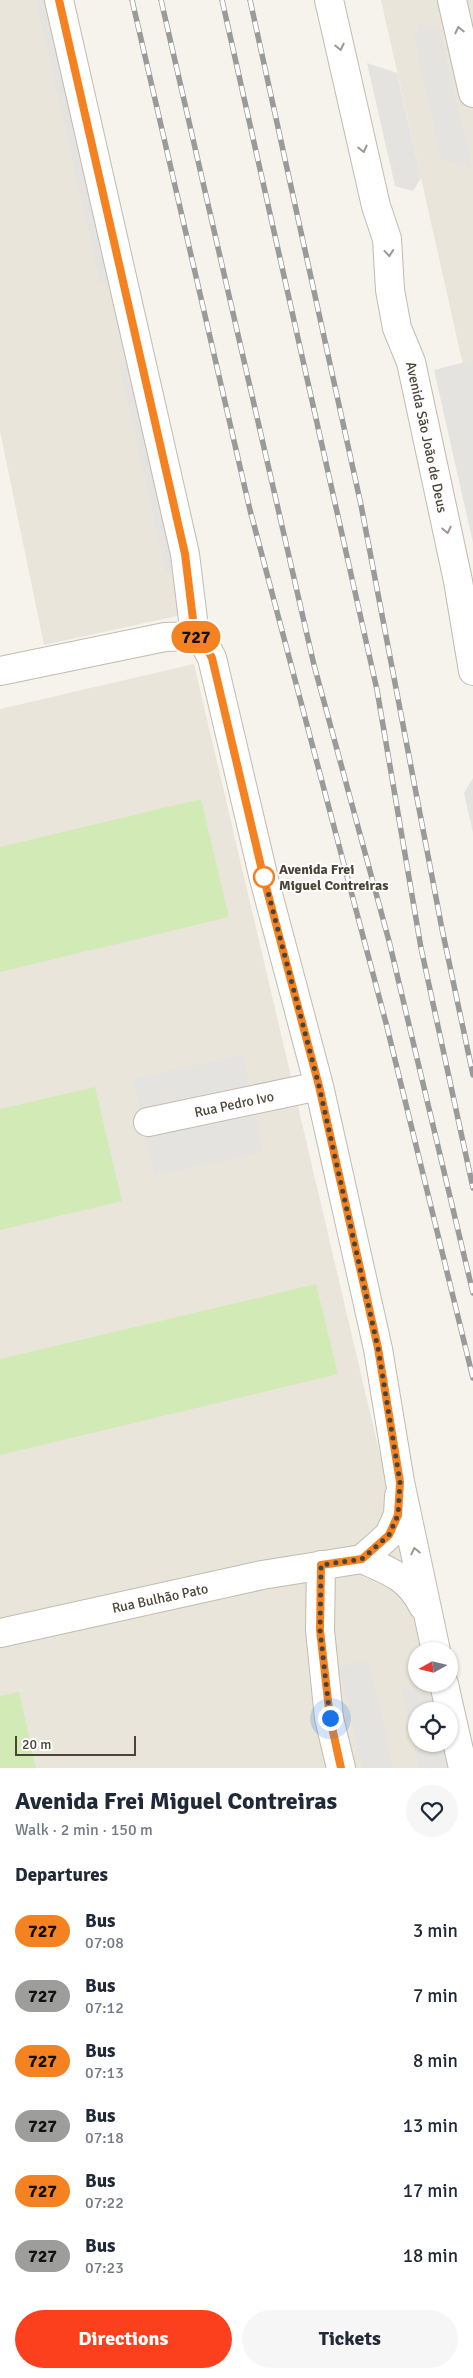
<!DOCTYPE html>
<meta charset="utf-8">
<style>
body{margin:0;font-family:Signika,sans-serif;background:#f6f6f7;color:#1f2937;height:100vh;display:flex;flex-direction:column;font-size:19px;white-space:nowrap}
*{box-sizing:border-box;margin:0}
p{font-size:16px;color:#747a83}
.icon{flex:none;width:28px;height:28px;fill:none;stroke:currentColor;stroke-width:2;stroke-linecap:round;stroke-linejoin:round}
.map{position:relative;height:1768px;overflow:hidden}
.sheet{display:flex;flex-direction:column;background:#fff;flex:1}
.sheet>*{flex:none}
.badge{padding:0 10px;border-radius:16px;font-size:18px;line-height:32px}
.needle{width:32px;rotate:262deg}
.controls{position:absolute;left:408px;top:1642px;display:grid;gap:10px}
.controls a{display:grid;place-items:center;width:50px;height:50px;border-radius:50%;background:#fff;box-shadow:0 1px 4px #0004;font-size:25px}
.scale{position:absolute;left:15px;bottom:12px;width:121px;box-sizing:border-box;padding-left:5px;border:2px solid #4b4439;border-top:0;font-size:14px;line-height:18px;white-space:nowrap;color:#4b4439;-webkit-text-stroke:4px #fff;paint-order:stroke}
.you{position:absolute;width:25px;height:25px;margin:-12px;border:4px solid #fff;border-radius:50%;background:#1a73e8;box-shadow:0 0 0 8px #1a73e833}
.map>.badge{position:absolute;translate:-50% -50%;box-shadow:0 0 0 2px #fff}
h2{padding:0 15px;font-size:19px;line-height:45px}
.round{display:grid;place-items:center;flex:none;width:52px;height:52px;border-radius:26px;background:#f6f6f7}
.headline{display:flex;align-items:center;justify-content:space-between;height:85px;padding:0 15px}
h1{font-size:24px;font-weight:700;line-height:38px}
.cta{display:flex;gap:10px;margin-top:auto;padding:10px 15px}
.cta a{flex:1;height:58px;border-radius:30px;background:#fc3f1d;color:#fff;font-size:20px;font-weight:700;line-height:58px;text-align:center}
.cta a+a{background:#f6f6f7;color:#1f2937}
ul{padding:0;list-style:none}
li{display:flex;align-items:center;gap:15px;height:65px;padding:0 15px}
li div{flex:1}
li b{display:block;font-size:19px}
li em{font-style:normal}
li .badge{min-width:55px;font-weight:700;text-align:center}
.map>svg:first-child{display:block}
</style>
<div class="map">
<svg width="473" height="1768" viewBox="0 0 473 1768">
<rect width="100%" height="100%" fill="#f6f3ec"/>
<path fill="#eae5da" d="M0 0H44L186 614 44 645 0 431Z
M381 0H473V410L421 178Z
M194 664 388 1489 423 1651H416V1684H430L436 1711H416V1744L448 1768H0V709Z"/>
<path fill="#d2eab5" d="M201 799 229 917 0 972V847Z
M95 1087 122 1201 0 1230V1109Z
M316 1284 338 1374 0 1455V1359Z
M19 1692 36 1768H0V1696Z"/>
<path fill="#e5e3e0" d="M36 0H48L112 280 100 283Z
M420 23 440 29 472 168 441 159 414 37Z
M367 63 397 73 421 178 413 191 395 186Z
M473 360V543L434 370Z
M130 362 177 569 166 572 119 364Z
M473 778V833L464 793Z
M243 1055 263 1152 154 1175 133 1079Z
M369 1660 393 1768H362L339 1667Z
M401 1686 433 1697 437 1711H416V1744H444L450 1768H419Z"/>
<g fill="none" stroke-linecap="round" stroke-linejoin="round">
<defs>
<path id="minor" d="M59 0 185 554 195 636
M329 0 376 206 387 239 390 290 397 328 411 362 458 581 473 671
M452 0 473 93
M195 636 203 641 212 658 264 879 319 1086 378 1349 400 1482 436 1651
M0 671 165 637 195 636
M148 1122 319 1086
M362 1559C389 1571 409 1577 423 1606
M321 1565 320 1630 329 1718 341 1768
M0 1633 262 1575 362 1559 389 1535 398 1515 399 1496
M444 1684 463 1768"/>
</defs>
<use href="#minor" stroke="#c2bbae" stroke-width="30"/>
<use href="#minor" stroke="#fff" stroke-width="28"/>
<defs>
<path id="rail" d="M132 0 250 510 386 1023 473 1378
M161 0 314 665 389 941 473 1293
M222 0 377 690 421 948 473 1188
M250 0 361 505 442 929 473 1075"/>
</defs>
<use href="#rail" stroke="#9a9a9a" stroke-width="5.5"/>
<use href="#rail" stroke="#fff" stroke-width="4" stroke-dasharray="11" stroke-linecap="butt"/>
</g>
<defs><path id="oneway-chevron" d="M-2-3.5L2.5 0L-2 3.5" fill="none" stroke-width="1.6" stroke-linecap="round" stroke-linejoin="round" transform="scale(1.25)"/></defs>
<g stroke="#9c9892">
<use href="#oneway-chevron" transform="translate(459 30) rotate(-103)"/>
<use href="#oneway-chevron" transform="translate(340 47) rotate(77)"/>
<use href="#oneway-chevron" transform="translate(363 149) rotate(77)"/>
<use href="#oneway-chevron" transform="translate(389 253) rotate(85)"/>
<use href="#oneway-chevron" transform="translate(447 530) rotate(78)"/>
<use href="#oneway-chevron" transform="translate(415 1551) rotate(-102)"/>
</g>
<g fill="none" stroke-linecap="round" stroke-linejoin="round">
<defs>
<path id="line" d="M59 0 185 554 195 636 202 640 212 658 264 879 319 1086 378 1348 400 1482 398 1515 389 1535 362 1559 321 1565 320 1630 330 1718 341 1768"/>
</defs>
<use href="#line" stroke="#fff" stroke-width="11"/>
<use href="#line" stroke="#f58220" stroke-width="8"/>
<path stroke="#4b4439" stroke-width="5" stroke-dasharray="0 9" d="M264 877 319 1086 378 1348 400 1482 398 1515 389 1535 362 1559 321 1565 320 1630 330 1718"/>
</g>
<circle fill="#fff" stroke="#f58220" stroke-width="2.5" cx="264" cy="877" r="10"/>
<g text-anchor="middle" stroke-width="4" stroke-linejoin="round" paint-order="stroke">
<g font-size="14" fill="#4b4439" stroke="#fff">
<text transform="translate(427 437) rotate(78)" y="5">Avenida São João de Deus</text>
<text transform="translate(234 1104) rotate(-12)" y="5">Rua Pedro Ivo</text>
<text transform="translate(160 1598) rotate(-12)" y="5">Rua Bulhão Pato</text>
</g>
<g font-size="14" font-weight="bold" fill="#4b4439" stroke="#fff" text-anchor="start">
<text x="279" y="874">Avenida Frei<tspan x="279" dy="16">Miguel Contreiras</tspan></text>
</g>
</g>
</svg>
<div class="controls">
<a><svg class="needle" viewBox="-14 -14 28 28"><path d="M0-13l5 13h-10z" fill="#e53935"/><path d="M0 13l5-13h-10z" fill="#747a83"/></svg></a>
<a><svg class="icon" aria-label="locate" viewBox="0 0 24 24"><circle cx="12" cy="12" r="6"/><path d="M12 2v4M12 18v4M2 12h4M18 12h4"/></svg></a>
</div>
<div class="scale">20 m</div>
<div class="you" style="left:330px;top:1718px"></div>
<b class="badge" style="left:196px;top:637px;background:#f58220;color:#111">727</b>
</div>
<section class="sheet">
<div class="headline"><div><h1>Avenida Frei Miguel Contreiras</h1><p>Walk · 2 min · 150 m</p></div><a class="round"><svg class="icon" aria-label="heart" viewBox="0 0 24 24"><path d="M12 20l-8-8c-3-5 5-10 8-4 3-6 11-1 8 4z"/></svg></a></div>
<h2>Departures</h2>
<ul>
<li><span class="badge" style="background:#f58220;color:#111">727</span><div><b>Bus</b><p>07:08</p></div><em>3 min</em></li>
<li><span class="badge" style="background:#9d9d9c;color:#111">727</span><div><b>Bus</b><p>07:12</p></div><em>7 min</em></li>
<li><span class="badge" style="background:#f58220;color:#111">727</span><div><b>Bus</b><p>07:13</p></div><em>8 min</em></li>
<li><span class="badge" style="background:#9d9d9c;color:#111">727</span><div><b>Bus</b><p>07:18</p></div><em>13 min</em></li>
<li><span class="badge" style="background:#f58220;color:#111">727</span><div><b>Bus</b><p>07:22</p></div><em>17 min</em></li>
<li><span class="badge" style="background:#9d9d9c;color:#111">727</span><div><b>Bus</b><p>07:23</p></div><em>18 min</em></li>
</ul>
<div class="cta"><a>Directions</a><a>Tickets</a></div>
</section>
